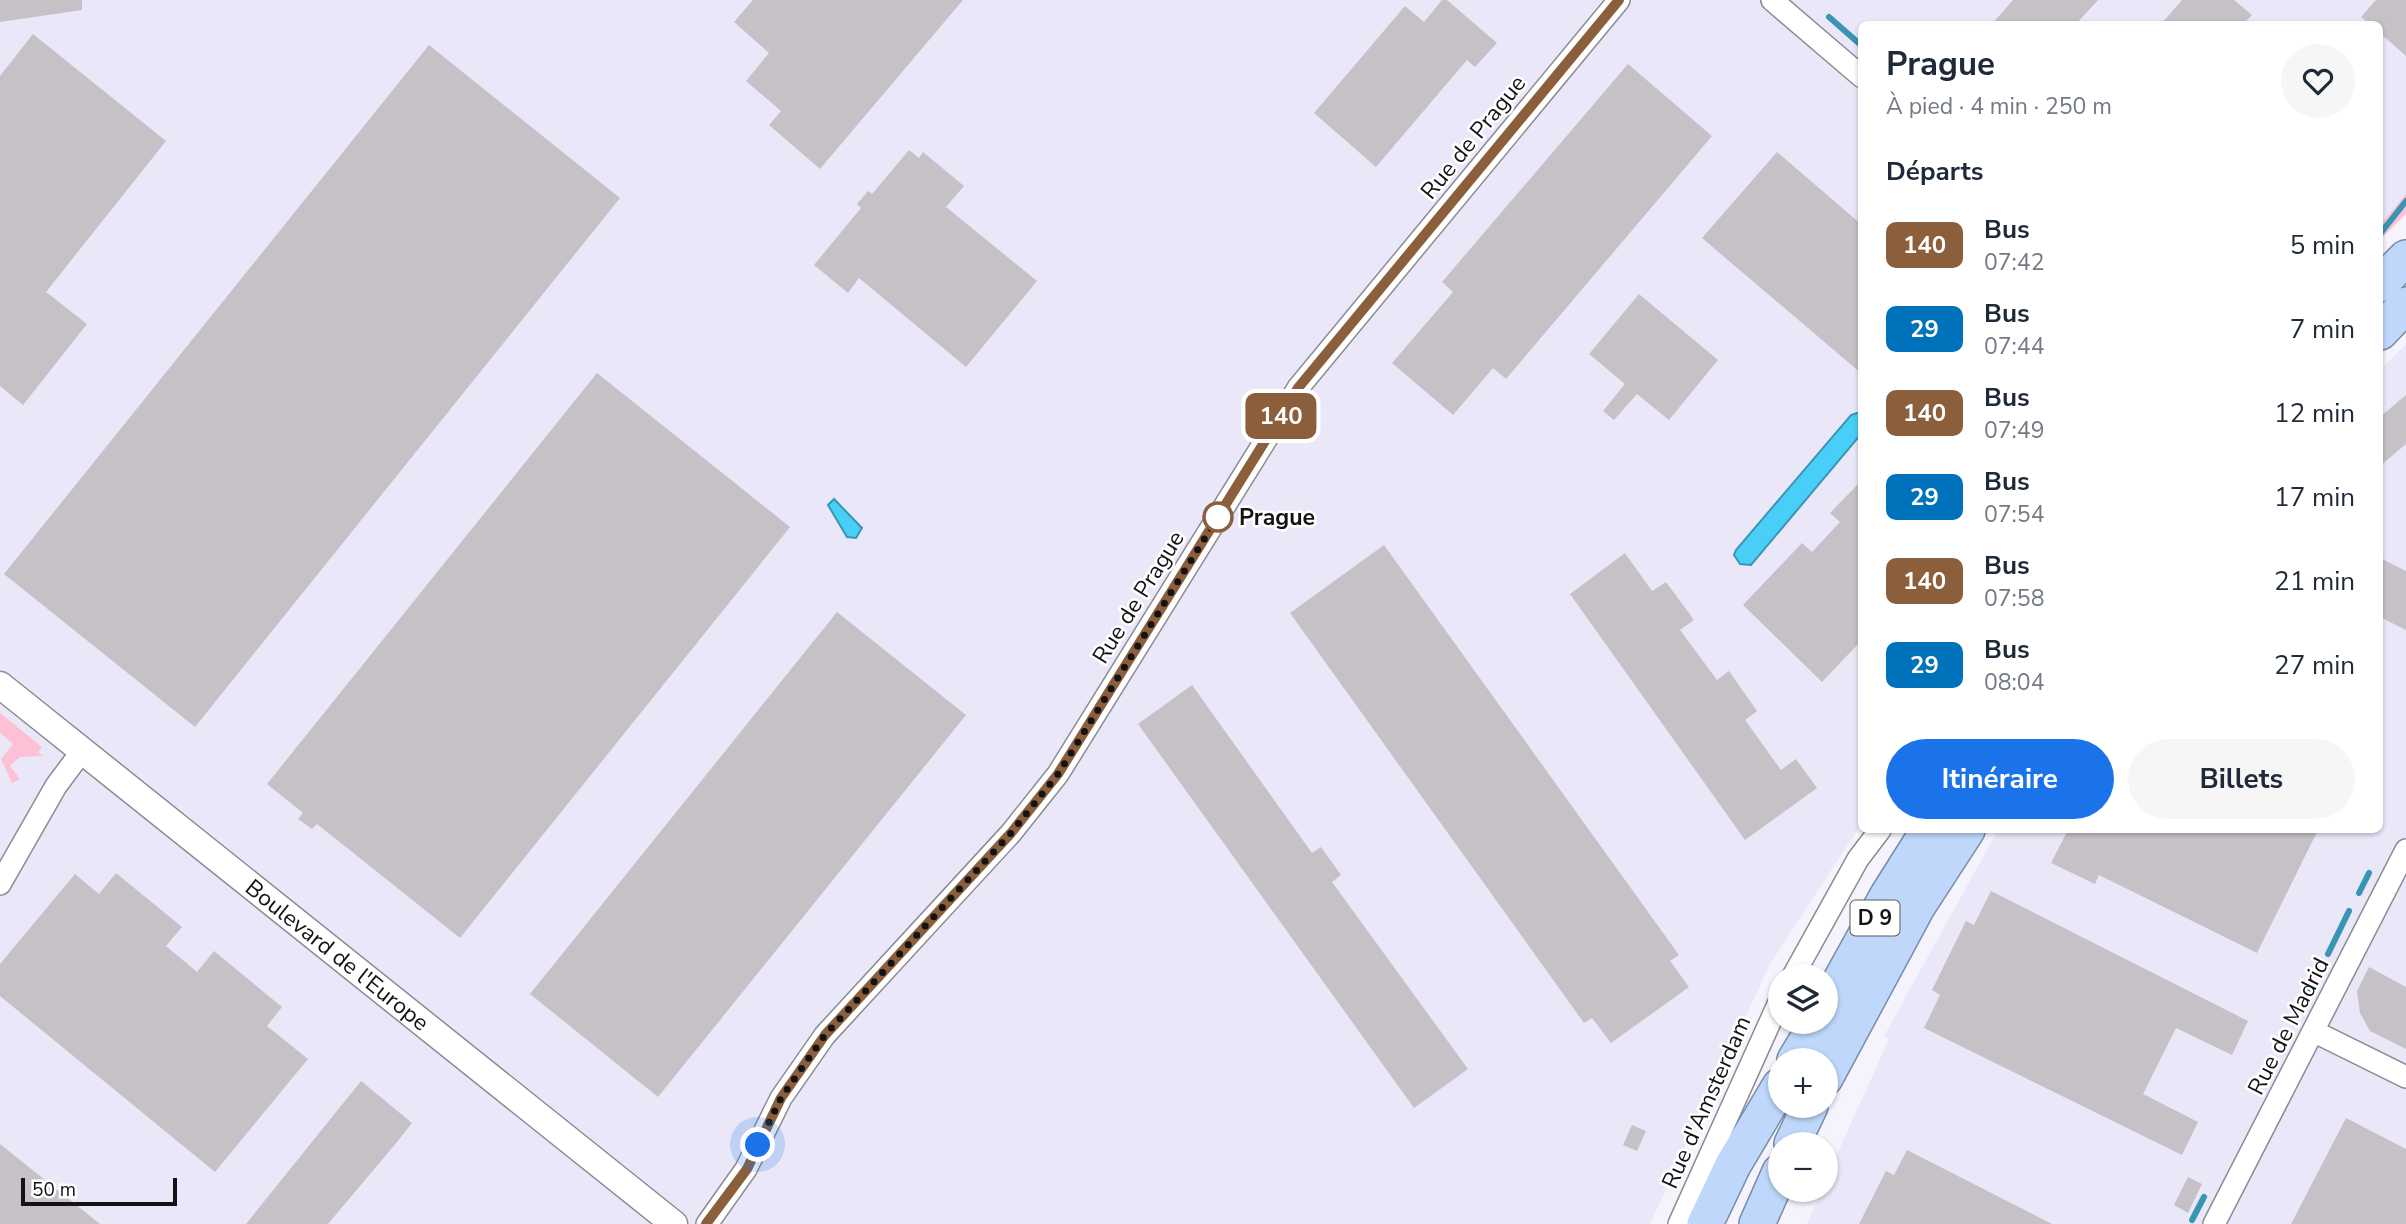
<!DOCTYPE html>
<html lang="fr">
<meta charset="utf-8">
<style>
body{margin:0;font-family:"Nunito Sans",sans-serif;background:#f6f6f7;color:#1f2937;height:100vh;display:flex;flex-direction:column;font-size:26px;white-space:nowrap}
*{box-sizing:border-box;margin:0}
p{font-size:23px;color:#747a83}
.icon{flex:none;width:38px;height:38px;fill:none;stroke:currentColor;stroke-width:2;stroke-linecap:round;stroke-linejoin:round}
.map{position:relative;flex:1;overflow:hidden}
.details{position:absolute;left:1858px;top:21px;width:525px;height:812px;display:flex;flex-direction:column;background:#fff;border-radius:10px;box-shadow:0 2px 5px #0004}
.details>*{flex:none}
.badge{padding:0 14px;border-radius:10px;font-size:24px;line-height:46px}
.tools{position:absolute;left:1768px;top:964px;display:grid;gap:14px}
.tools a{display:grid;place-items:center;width:70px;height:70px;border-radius:50%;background:#fff;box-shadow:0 2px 5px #0004;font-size:35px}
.scale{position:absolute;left:21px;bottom:18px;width:156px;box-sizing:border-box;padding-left:7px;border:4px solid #131215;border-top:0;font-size:19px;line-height:24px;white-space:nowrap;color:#131215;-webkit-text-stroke:5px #fff;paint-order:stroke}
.you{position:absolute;width:35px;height:35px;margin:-18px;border:5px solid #fff;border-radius:50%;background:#1a73e8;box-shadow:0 0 0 10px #1a73e833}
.map>.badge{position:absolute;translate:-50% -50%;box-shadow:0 0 0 4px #fff}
h2{padding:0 28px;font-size:26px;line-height:63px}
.round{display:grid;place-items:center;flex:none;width:74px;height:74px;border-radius:37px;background:#f6f6f7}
.overview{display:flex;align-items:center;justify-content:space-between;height:119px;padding:0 28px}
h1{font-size:33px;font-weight:700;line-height:52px}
.action{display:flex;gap:14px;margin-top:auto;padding:14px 28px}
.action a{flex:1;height:80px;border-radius:42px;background:#1a73e8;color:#fff;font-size:28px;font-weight:700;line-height:80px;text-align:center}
.action a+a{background:#f6f6f7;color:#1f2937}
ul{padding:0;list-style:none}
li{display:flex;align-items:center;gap:21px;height:84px;padding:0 28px}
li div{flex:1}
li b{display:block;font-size:26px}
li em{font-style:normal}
li .badge{min-width:77px;font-weight:700;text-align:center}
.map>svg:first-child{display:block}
</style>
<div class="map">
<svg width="2406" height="1224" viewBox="0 0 2406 1224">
<rect width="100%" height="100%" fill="#f5f4fd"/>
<path fill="#eae8f8" d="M0 0H2406V194L2380 225V24H1862V823L1770 964 1650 1224H0Z
M2406 344V1224H1807L1821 1190H1825V1181L1889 1039 1884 1036 1998 830H2380V370Z"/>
<path fill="#fcc1d4" d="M2406 194V214L2380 240V225Z
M0 713 42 747 38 752 43 756 20 757 10 766 20 779 12 783 1 759 13 744 0 733Z"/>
<path fill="#48cef7" stroke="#3896b3" stroke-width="2" d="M1857 413H1862V433L1751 565 1740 564 1734 555 1736 550 1851 415Z
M834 499 862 528 856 538 847 537 828 505Z"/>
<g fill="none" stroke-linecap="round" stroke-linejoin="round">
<path stroke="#3896b3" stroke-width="6" d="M1829 17 1862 46
M2380 234 2406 201
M2359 893 2369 873
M2328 954 2349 911
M2297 1015 2309 990
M2192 1220 2204 1197"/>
</g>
<path fill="#c6c0c7" d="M0 0H82V10L0 22Z
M753 0H963L820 169 769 125 781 111 746 81 769 53 734 22Z
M1442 0H1447L1497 43 1475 67 1467 60 1376 167 1314 113 1405 6 1424 22Z
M2013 0H2098L2076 24H1992Z
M2182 0H2234L2252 15 2243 24H2161Z
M2376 0H2406V56L2380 33V24H2370L2361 17Z
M33 34 166 141 46 292 87 324 23 405 0 386V76Z
M429 45 620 198 195 727 4 574Z
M1628 64 1712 136 1506 379 1493 368 1453 415 1392 363 1453 292 1442 282Z
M909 150 919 158 923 152 964 186 946 207 1037 281 966 367 859 278 848 293 814 265 861 208 857 204 868 191 872 194Z
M1777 152 1862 225V374L1702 238Z
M1639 294 1718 360 1669 420 1637 394 1614 420 1603 411 1625 384 1589 354Z
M597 373 790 527 460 938 317 824 312 829 298 819 303 813 267 784Z
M2406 395V444L2380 466V417Z
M1862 480V640L1822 682 1743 605 1802 543 1812 552 1840 522 1830 513Z
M1384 545 1679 955 1670 961 1689 987 1611 1043 1592 1018 1584 1023 1290 613Z
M1625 553 1652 591 1666 582 1694 620 1680 630 1717 680 1729 671 1757 711 1745 720 1781 770 1796 759 1817 788 1745 840 1570 594Z
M2380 558 2406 571V630L2380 617Z
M837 612 966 715 658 1097 530 994Z
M1192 685 1312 853 1321 847 1341 875 1332 882 1468 1069 1414 1108 1138 724Z
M2068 830H2318L2257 953 2099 875 2095 884 2051 863Z
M116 873 182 927 166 946 197 972 214 951 282 1007 267 1026 308 1059 215 1172 0 996V964L75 874 99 894Z
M1991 891 2248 1021 2232 1055 2176 1028 2143 1094 2198 1122 2182 1155 1924 1028 1940 995 1932 990 1966 921 1974 925Z
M2369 967 2406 987V1049L2370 1031 2360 1013 2357 991Z
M361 1081 412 1123 397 1142 328 1224H246Z
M2346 1118 2406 1149V1224H2291Z
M1632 1125 1646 1131 1637 1151 1623 1145Z
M0 1144 100 1224H0Z
M1907 1150 2052 1224H1859L1886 1171 1894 1175Z
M2188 1177 2202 1184 2188 1213 2174 1205Z"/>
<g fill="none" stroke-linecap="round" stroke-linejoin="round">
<defs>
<path id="minor" d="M1772 0 1862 77
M0 884 56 786 82 751
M1793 976 1858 859 1880 830
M2315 1032 2406 1077
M707 1224 746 1169 781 1098 825 1035 1011 833 1058 774 1298 388 1619 0
M1679 1224 1780 1000
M2214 1224 2406 850"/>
<g id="tertiary">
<path id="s1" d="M0 685 674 1224"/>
</g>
<path id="trunk" d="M2380 284 2406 258
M2380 332 2406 305
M1825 1009 1888 895 1929 830
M1795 1060 1818 1022
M1825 1078 1917 907 1967 830
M1792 1144 1810 1106
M1705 1224 1733 1165 1780 1086
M1757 1224 1780 1172"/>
</defs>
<use href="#minor" stroke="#8c8b93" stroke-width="24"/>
<use href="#tertiary" stroke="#8c8b93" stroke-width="29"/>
<use href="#trunk" stroke="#788ca9" stroke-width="38"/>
<use href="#minor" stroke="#fff" stroke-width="21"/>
<use href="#tertiary" stroke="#fff" stroke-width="26"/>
<use href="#trunk" stroke="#bed7fa" stroke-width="35"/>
</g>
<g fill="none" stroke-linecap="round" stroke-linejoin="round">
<defs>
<path id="line" d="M706 1224 747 1169 781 1098 825 1035 1011 833 1058 774 1298 388 1619 0"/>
</defs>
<use href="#line" stroke="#fff" stroke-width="16"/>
<use href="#line" stroke="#8b5e3c" stroke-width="10"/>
<path stroke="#131215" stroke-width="7" stroke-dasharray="0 12.6" d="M758 1145 781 1098 825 1035 1011 833 1058 774 1218 517"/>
</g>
<circle fill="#fff" stroke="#8b5e3c" stroke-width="3.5" cx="1218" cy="517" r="14"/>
<g text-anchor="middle" stroke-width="5" stroke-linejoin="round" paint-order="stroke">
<rect fill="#fff" stroke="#5a595b" stroke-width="2" x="1850.5" y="900.5" width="49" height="35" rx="5"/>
<g font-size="21" font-weight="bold" fill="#131215">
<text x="1875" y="925">D 9</text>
</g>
<g font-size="23" fill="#131215" stroke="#fff">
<text transform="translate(1473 137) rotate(-51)" y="8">Rue de Prague</text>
<text transform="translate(1138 597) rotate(-58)" y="8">Rue de Prague</text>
<text dy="8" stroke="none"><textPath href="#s1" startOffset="432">Boulevard de l'Europe</textPath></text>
<text transform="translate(2288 1026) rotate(-63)" y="8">Rue de Madrid</text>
<text transform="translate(1706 1102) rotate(-66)" y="8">Rue d'Amsterdam</text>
</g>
<g font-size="23" font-weight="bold" fill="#131215" stroke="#fff" text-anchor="start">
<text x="1239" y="525">Prague</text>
</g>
</g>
</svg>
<div class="tools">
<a><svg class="icon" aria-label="layers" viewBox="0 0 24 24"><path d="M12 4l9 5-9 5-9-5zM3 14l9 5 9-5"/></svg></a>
<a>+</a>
<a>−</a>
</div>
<div class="scale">50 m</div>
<div class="you" style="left:758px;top:1145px"></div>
<b class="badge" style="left:1281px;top:416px;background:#8b5e3c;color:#fff">140</b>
<section class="details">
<div class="overview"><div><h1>Prague</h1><p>À pied · 4 min · 250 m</p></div><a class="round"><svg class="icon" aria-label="heart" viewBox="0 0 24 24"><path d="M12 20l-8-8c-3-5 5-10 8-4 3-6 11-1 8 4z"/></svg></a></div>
<h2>Départs</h2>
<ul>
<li><span class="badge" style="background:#8b5e3c;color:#fff">140</span><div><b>Bus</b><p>07:42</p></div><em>5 min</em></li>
<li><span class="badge" style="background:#0072bc;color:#fff">29</span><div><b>Bus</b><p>07:44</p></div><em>7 min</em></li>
<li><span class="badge" style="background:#8b5e3c;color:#fff">140</span><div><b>Bus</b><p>07:49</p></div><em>12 min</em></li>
<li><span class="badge" style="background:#0072bc;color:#fff">29</span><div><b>Bus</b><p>07:54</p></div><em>17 min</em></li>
<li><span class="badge" style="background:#8b5e3c;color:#fff">140</span><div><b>Bus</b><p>07:58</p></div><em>21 min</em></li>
<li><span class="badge" style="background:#0072bc;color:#fff">29</span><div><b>Bus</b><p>08:04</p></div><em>27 min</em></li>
</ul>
<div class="action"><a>Itinéraire</a><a>Billets</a></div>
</section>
</div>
